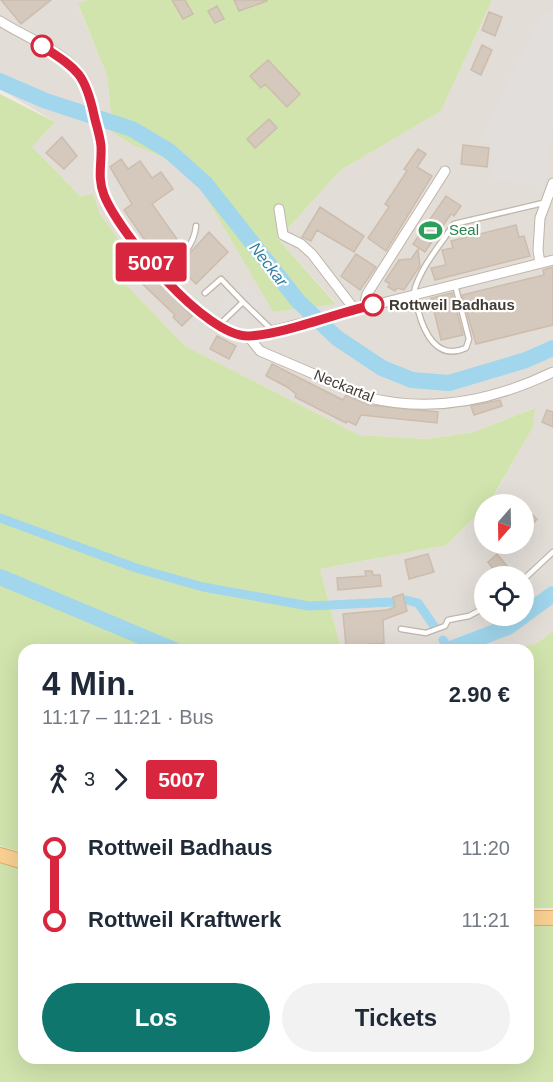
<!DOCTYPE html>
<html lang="de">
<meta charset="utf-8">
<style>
body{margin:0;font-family:Helvetica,sans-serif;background:#f2f2f3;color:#1f2937;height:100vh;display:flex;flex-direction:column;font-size:22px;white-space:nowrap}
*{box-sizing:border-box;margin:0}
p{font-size:20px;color:#747a83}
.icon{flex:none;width:33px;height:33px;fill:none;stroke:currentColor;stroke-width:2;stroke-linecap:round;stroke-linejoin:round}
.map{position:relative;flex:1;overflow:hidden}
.panel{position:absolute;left:18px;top:644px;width:516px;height:420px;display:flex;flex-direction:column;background:#fff;border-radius:18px;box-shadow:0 6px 24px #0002}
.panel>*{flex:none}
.badge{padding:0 12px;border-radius:4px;font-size:21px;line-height:39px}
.needle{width:39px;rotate:200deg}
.fabs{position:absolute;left:474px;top:494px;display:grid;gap:12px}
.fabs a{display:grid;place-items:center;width:60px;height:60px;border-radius:50%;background:#fff;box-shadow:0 6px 24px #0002;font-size:30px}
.map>.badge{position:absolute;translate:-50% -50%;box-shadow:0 0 0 3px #fff}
.legs{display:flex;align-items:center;gap:9px;height:66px;padding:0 24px;font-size:20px}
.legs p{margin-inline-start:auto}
.summary{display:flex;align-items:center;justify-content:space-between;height:102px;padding:0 24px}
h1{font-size:33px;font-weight:700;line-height:45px}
.action{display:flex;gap:12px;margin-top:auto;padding:12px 24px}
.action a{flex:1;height:69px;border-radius:36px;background:#0f766e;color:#fff;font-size:24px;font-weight:700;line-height:69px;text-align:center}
.action a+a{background:#f2f2f3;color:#1f2937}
ul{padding:0 24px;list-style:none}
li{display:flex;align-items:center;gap:21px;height:72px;font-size:22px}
li i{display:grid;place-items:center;width:9px;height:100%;margin:0 8px;background:currentColor}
li i::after{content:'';width:15px;height:15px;margin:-8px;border:4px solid;border-radius:50%;background:#fff}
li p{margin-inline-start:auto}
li:first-child i{background:linear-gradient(#0000 50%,currentColor 0)}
li:last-child i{background:linear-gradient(currentColor 50%,#0000 0)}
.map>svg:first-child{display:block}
</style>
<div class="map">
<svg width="553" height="1082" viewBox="0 0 553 1082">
<rect width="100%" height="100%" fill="#f1ebe3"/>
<path fill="#e3ddd8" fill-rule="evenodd" d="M0 0H87L78 5 107 76 113 133 133 145 163 157 200 187 273 312 336 303 278 239 341 170 441 111 492 0H553V631L537 643 517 649H341L320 569 447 545 484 508V543H524V504H489L533 427 534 408 474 432 427 439 359 435 185 346 112 270 129 253 100 214 93 194 80 196 31 147 55 122 0 89ZM484 576H524V615H484Z"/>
<path fill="#d1e4ad" d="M87 0H492L441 111 341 170 278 239 336 304 273 312 200 187 163 157 133 145 113 133 107 76 78 4Z
M0 94 55 122 32 147 80 196 93 194 100 214 129 253 112 270 185 346 359 435 427 439 474 432 535 408 533 427 489 503 484 504V508L447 545 320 569 341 649 24 650V853L0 846Z
M553 631V908H528V650L517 649 537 643Z
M0 863 24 869V1058H528V924L553 925V1082H0Z"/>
<path fill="#e1dedc" d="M553 10V128L544 186 491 179 495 143 482 137 541 16Z
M244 284 262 303 236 328 217 310Z"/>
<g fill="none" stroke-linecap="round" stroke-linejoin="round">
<path stroke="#a1d6ec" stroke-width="9" d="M0 518 136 568 203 587 309 606 393 602
M406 600 418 603 434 626
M443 640 448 649"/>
<path stroke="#a1d6ec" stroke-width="16" d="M0 81 46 101 132 129 169 151 205 183 298 301 337 338 382 368 412 380 449 383 526 360 553 348
M0 577 174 650
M448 650 508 627 553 594"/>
</g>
<path fill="#d5c8bc" stroke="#ccbdad" stroke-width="1.5" d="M1 0H51L21 24Z
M172 0H185L193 14 183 19Z
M234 0H267V1L239 11Z
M217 6 224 19 215 23 208 11Z
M489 12 502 17 495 36 482 30Z
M482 45 492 50 481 75 471 70Z
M268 60 300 94 287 107 265 84 261 88 250 76Z
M269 119 277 128 255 148 247 139Z
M62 137 77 156 64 169 46 153Z
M463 145 489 148 487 167 461 164Z
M418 149 426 154 417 167 432 176 386 251 368 238 389 207 385 204 407 171 404 169Z
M121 159 128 169 140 161 152 178 161 172 173 189 152 204 177 239 155 255 124 210 132 204 110 167Z
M446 196 461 206 454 216 451 214 425 252 413 244Z
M320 207 364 236 354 252 317 230 311 241 302 237Z
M516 225 519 237 524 236 530 256 435 280 431 268 446 265 442 250 453 248 451 241Z
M209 232 228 252 196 284 178 266Z
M418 249 420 266 404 290 397 288 395 291 388 287 390 284 385 281 399 260 411 259Z
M356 254 376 267 360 290 341 276Z
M553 267V325L476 344 462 295 544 275 543 270Z
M146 268 192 316 182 326 173 317 175 315 135 277Z
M452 293 463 335 441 340 431 298Z
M217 336 236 346 229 359 210 349Z
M272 364 343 400 346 395 369 405 438 412 437 423 361 415 356 425 347 421 346 423 295 397 296 394 287 387 266 376Z
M500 400 502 406 474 415 471 406Z
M547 410 553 412V427L542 422Z
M524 508 537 519 530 527 524 522Z
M428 554 434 572 409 579 405 560Z
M497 554 507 566 497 574 488 562Z
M365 571H372L373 575H380L381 586 338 590 337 578 366 576Z
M403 594 407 611 383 620 384 643 346 646 343 614 387 610 395 607 393 597Z"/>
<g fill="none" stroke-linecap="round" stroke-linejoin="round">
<defs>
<path id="service" d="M162 274C178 260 194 248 196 226
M455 285 469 339 466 348C437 361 424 333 418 310 416 302 413 295 415 288 423 264 441 244 454 224L543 203
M205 293 221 279 243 302
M217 327 243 302 273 331
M524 579 553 552
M401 629 426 633 445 626 448 620 469 616 484 608"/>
<path id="minor" d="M0 21C26 38 65 51 83 78 91 90 100 133 100 148 101 162 98 176 102 189 113 225 186 310 219 328 232 335 245 337 259 334L553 260
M279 209 283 235 301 244 312 254 355 310
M540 263 538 250 540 218 553 183
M364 307 367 294 445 171
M248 336 260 351 370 398C433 413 495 400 553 372"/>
<path id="primary" d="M0 855 24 862
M528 918H553"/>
</defs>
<use href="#service" stroke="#bfb5a9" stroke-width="7"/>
<use href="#minor" stroke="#bfb5a9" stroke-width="11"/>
<use href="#primary" stroke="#ddac65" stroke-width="16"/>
<use href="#service" stroke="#fff" stroke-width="4.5"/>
<use href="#minor" stroke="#fff" stroke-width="9"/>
<use href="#primary" stroke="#f9d193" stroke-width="14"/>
</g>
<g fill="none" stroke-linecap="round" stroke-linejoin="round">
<defs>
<path id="line-1" d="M42 46C77 69 85 73 94 115 96 125 100 135 101 146 102 163 97 178 104 195 119 233 206 338 249 336 285 334 336 313 373 305"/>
</defs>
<use href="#line-1" stroke="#fff" stroke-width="14"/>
<use href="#line-1" stroke="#d7263d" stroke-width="9"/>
</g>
<defs>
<symbol id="stadium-bare" viewBox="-9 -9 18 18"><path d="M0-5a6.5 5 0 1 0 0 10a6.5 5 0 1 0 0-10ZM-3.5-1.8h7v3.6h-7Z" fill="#2e9e5b" stroke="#fff" stroke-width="2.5" paint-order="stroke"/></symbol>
</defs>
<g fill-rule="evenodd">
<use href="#stadium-bare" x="414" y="214" width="33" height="33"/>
</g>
<g fill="#fff" stroke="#d7263d" stroke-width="3">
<circle cx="42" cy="46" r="10"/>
<circle cx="373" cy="305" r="10"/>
</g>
<g text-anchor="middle" stroke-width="4.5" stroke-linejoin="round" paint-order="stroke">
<g font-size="15" fill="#27864d" stroke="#fff" text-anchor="start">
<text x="449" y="235">Seal</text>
</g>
<g font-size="15" font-weight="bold" fill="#423b34" stroke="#fff" text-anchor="start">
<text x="389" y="310">Rottweil Badhaus</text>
</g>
<g font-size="15" fill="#423b34" stroke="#fff">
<text transform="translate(344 386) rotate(22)" y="5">Neckartal</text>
</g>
<g font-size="16" font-style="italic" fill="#317ea0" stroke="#fff">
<text transform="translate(269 264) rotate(52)" y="6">Neckar</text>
</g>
</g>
</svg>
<div class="fabs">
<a><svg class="needle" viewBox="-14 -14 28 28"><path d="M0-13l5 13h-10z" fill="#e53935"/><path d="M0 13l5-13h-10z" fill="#747a83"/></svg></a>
<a><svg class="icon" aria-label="locate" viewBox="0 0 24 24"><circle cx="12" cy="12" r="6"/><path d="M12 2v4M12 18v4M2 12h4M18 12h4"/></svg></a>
</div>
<b class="badge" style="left:151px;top:262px;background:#d7263d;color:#fff">5007</b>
<section class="panel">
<div class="summary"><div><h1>4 Min.</h1><p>11:17 – 11:21 · Bus</p></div><b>2.90 €</b></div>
<div class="legs"><svg class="icon" aria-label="walk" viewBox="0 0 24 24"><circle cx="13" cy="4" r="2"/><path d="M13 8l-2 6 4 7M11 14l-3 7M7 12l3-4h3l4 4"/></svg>3<svg class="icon" aria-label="forward" viewBox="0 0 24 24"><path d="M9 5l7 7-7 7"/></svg><b class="badge" style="background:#d7263d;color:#fff">5007</b></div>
<ul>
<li><i style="color:#d7263d"></i><b>Rottweil Badhaus</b><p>11:20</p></li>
<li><i style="color:#d7263d"></i><b>Rottweil Kraftwerk</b><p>11:21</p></li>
</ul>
<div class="action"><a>Los</a><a>Tickets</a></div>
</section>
</div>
